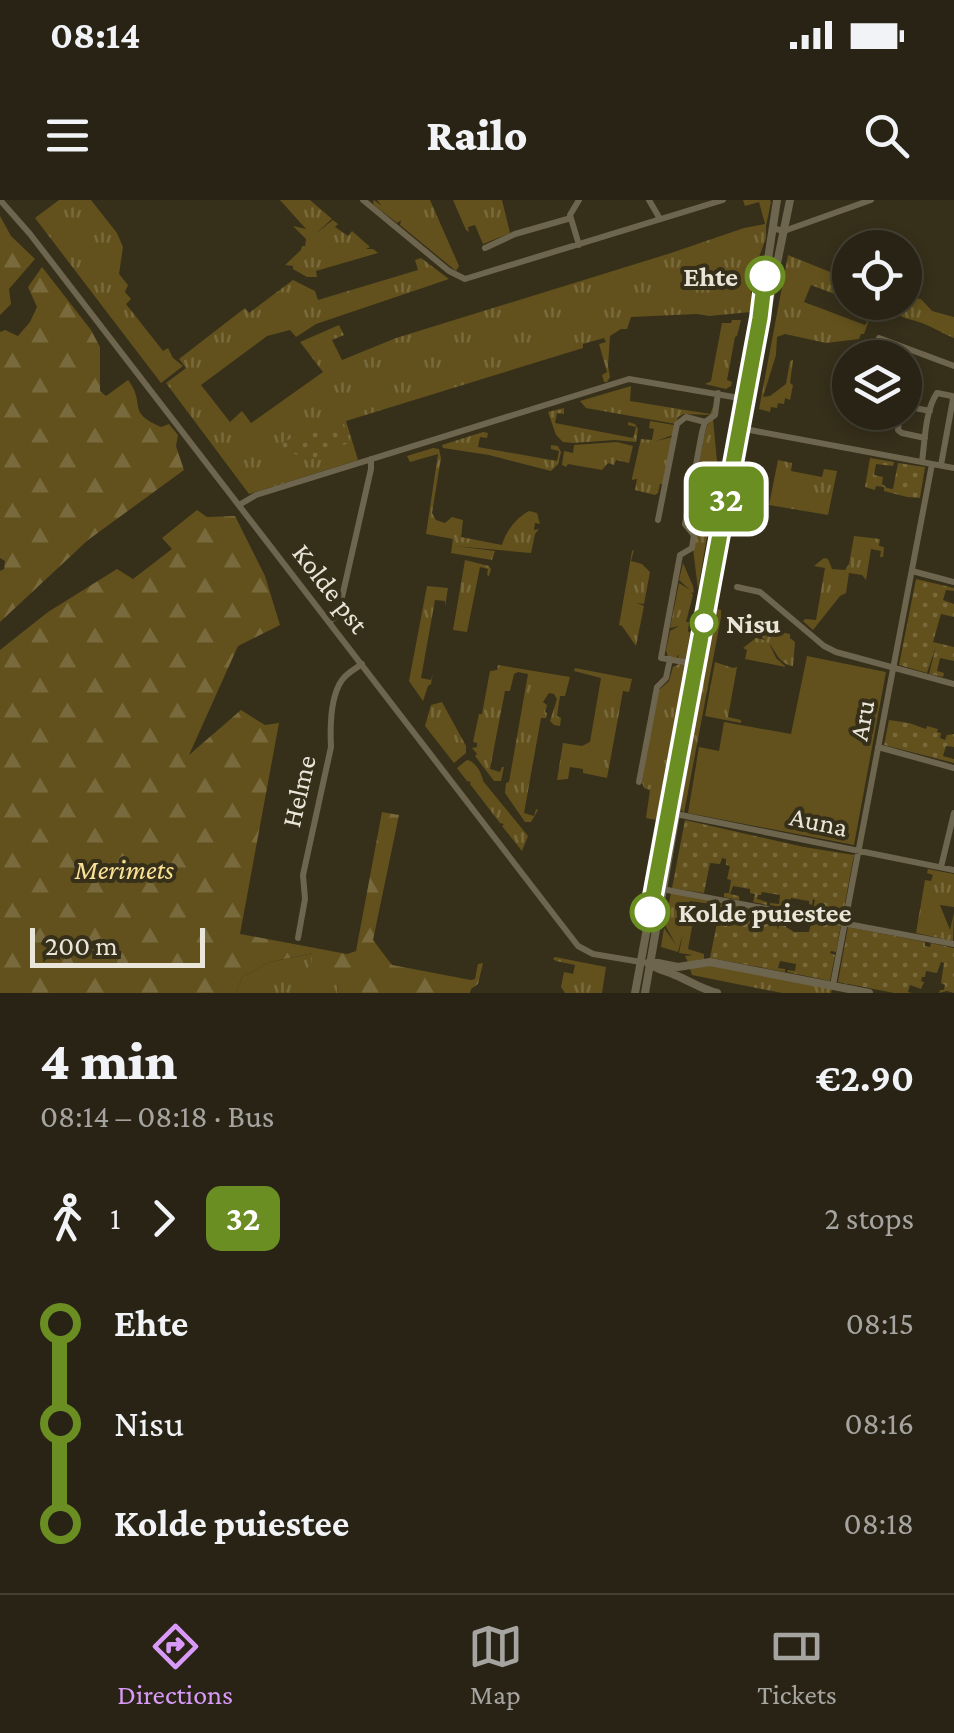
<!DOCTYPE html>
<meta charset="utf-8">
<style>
body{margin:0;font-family:"Crimson Pro",serif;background:#342f22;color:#f1f3f6;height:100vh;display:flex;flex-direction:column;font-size:38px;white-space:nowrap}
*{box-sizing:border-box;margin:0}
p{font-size:32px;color:#a5a4a0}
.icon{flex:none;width:55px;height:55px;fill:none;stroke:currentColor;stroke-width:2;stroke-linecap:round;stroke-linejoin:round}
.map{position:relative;height:793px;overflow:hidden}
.panel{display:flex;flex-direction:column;background:#282314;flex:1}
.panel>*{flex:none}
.badge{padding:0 20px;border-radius:15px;font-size:35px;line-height:65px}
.fabs{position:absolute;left:832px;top:30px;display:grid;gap:20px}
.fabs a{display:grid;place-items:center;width:90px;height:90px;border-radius:50%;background:#282314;box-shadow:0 5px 15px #0003,0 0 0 2px #444034;font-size:50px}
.scale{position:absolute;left:30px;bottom:25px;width:175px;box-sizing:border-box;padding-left:10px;border:5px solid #e9e5d8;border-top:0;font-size:28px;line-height:35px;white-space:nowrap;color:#e9e5d8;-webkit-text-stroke:8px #362f1a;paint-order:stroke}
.map>.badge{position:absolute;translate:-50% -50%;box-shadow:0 0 0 5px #fff}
.legs{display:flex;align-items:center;gap:15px;height:110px;padding:0 40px;font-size:32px}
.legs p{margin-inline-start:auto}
.summary{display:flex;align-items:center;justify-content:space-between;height:170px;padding:0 40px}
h1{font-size:55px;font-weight:800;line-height:75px}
ul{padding:0 40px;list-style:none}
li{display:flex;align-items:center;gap:35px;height:100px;font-size:38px}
li i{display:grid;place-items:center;width:15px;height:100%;margin:0 12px;background:currentColor}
li i::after{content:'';width:25px;height:25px;margin:-12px;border:8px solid;border-radius:50%;background:#282314}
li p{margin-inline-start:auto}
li:first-child i{background:linear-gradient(#0000 50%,currentColor 0)}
li:last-child i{background:linear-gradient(currentColor 50%,#0000 0)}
.status{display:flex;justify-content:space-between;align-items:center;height:70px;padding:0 50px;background:#282314;direction:ltr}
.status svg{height:28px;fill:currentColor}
header{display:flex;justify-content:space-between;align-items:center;height:130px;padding:0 40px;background:#282314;font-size:45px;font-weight:800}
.dock{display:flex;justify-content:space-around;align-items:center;height:140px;border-top:2px solid #444034;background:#282314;font-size:28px;color:#a5a4a0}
.dock a{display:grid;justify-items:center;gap:5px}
.dock .current{color:#d99af7}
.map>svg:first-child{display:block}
</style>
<div class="status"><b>08:14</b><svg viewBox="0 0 49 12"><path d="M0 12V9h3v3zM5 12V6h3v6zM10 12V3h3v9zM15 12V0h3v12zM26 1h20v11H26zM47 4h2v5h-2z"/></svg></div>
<header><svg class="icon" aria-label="menu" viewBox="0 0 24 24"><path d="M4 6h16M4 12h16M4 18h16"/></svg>Railo<svg class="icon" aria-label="search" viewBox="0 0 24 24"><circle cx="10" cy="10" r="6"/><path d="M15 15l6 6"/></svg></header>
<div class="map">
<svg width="954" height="793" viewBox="0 0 954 793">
<defs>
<pattern id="grass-tufts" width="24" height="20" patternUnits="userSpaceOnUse" patternTransform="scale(2.5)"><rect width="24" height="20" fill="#62511c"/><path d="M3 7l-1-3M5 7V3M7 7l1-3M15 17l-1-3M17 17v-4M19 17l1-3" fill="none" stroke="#786a3c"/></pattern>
<pattern id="forest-firs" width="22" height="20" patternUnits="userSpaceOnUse" patternTransform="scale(2.5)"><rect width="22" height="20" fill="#62511c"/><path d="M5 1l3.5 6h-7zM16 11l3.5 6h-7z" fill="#786a3c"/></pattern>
<pattern id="garden-dots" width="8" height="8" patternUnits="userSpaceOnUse" patternTransform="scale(2.5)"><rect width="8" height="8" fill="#62511c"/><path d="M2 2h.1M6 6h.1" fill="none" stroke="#786a3c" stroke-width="1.8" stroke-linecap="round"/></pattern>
</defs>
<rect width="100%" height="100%" fill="#362f1a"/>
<path fill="url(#grass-tufts)" d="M59 0H91L117 33 123 47 119 74 128 85 125 92 131 99 126 104 163 151 168 148 173 158 183 166 161 183 35 18Z
M280 0H310L332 19 315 34 333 20 338 24 335 27 348 36 352 31 370 47 366 49H373L378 53 316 71 317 77H307L293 69V66L285 65 301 50 302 46H305L306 39 293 26 306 29Z
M374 0 382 6 377 0H430L459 66 456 71 400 25 401 20 397 23 374 5 373 2Z
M453 0H502L510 33 483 44 475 25 468 27 469 32 466 30Z
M743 0H770L771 2 766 26V38L755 68 751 85V112L709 116 697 114 631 117 627 129H621L610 136 608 166 610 177 607 182H604L602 175 607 172 599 144 606 142 604 138 583 144V148L346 221 358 260 249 294 166 183 186 168 179 159 245 108 249 113 293 80 315 91 318 100 418 70 415 60 421 58 449 79 316 124 296 137 290 130 267 136 201 185 230 222 242 211 251 223 323 172 300 142 339 125 344 135 332 140 342 160 396 138 671 53 744 28 765 24 759 2 745 6Z
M788 55 850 80V100L811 85 804 102 865 125 869 120 864 134H861L859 139 826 143 785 134 777 137 776 155 763 197 770 196 786 184 790 161 793 160 790 183 793 185 790 200 785 198 784 204 778 203 777 208 771 207 770 212 759 209Z
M905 97 921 99 932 111 954 117V138C943 134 933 127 922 123 908 118 904 120 891 109V103L905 102Z
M732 120H741L737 136 735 137 727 180 732 182 731 186 726 189 705 184 711 181 722 123H731Z
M631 186 630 201 710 214 715 203 712 215 684 214 678 217 676 224 586 208 580 201Z
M734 202 739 209 705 399 700 392Z
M564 208V214L557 213 555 223 633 238 636 227 628 225V222L635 224 638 229 636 242 615 240 573 243 563 242 556 235 548 212Z
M713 219 718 272 698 389 693 349 697 332 690 316 705 232 708 224Z
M650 221 674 225 673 235 656 241 672 237 663 284H660L658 293 655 295 635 290 637 279 632 280V278L641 239 652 240 654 229 649 228Z
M483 232 488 233 487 238 480 237 478 247 557 261 559 251 551 249V245L558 246 561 252 558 264 551 271 489 255 443 248 442 245Z
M617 242 633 246 629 263 616 260 614 265 608 263 602 270 568 264 566 267 562 265 564 251 573 253 574 245Z
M433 248 439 249 441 258 432 313 436 320 445 323 452 317 463 320 461 337 502 345C506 331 516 318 529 311L537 313 540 324 535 323 534 330 539 329 535 334 531 353 454 346 495 351 492 360 451 353 453 339 426 334 438 254 410 262 407 256Z
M778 260 792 263 791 271 822 277 824 269 837 271 828 315 769 305Z
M854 336 880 339 879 346 884 347 883 357H880L881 351 871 349 866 380 862 375 849 373 846 393 840 396 813 430 803 421 805 419 816 420 825 368 814 366 824 358 828 359 832 369 845 370 849 364Z
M634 350 631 361 642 364 650 372 644 404 637 403 644 406 636 446 622 426 619 425 632 351Z
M465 360 489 366 491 369 489 376 487 375 488 369 480 367 467 432 453 430Z
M683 363 693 386 694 393 691 392 693 395 686 422H689L688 431 690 433 686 460 678 458 679 454 676 458 668 457 666 450 670 431 679 426 670 428 679 383 690 390 679 380Z
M427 386 448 388 445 407V401L435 400 421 478 431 480 433 472 431 484 428 486 423 501 409 481Z
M716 409 721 410V417L684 613 680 608Z
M772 431 775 434 779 432 790 434V438L795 442 793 466C780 465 776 452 769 443L776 458 786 467 745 459 747 450 743 448 756 438 765 440 762 437Z
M715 462 733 468 737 467 728 517 741 520V523L705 516Z
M679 464 685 465 656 620 646 618 650 590 644 588 642 582 659 490 669 481 673 467Z
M498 465 570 477 565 496H560L557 516 561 518 560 526 554 525 550 521 557 499 554 494 549 493 543 502 547 505 545 512 547 513 546 518H541L524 613 534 616 536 609 538 610 531 622H525L505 593 506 583 509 582 528 474 518 472 514 474 510 491H505L490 569 500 572 502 567H504L501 581H494L475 556 477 554 472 548 477 547V543L473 542 479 514H482L490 471 497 470Z
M575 468 632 479 629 492 623 491 607 578 583 573V569L570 567 568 579 557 580 563 543 582 546 590 542 601 478 574 471Z
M442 502 466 546V553L454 563 425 526 431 505Z
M467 560C475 561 482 573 483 581L528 636 522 651 502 626 504 624 500 623 470 584 471 582 467 581 457 568Z
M928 669 954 674V707L940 705 950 730 954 713 953 741 916 733 925 680 931 681 933 675 927 673Z
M671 692 711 701V704L690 701 688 707 695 711 688 749 704 754V759L688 762 685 756 693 755 679 753 683 733 678 752 661 747 664 728 676 745 665 725Z
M314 753 338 783 337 793H236L242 777 270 762Z
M555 757 606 767 602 793H565L561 787 564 772 573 774 575 765 556 761 553 759Z
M709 765 832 788 831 793H782L692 775 690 769Z"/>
<path fill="url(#forest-firs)" d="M0 16 11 36 35 59 9 89 11 104 0 115Z
M42 67 91 130 100 147V191L106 196 128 180C147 205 125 211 161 227L169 224 178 235 176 246 184 270 88 340 0 422V371L4 369 5 361 0 358V132L5 130 18 136 30 122 37 107 28 87Z
M197 310 207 317 235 316 265 376 280 425 238 446 189 555 241 510 265 525 279 523 240 734 347 754 356 751 382 612 399 615 373 740 392 765 471 780 475 779 478 764 483 763 478 784 471 789 470 793H337L338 783 310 770 313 753 270 762 242 777 236 793H0V450L48 412 117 369 133 379 172 349 162 338Z"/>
<path fill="url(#garden-dots)" d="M341 223 344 224 350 243 333 248V253L309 260 281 248 284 241Z
M870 258 894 262 893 266 876 264 874 275 883 277 882 284 887 288 893 289 898 263 925 267 920 298 907 297 884 291V287L876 286 875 290 865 287Z
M916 379 954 388V391L946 390 943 400 954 404V417L941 414 933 442 954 447V461L940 458 937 471 944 473 943 477 929 474 936 446 927 473 899 465Z
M889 520 909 523 926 529 927 526 938 529 937 532 941 533 940 538 945 540 947 535 954 534V547L946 546 943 556 954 559V563L884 545Z
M685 620 804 647 854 655 842 719 812 714 815 700 813 699 812 705 809 704V701L791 698 789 706 796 707V710L770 705V703L779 704 780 695 762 692 761 695H758L757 699 767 702V705L753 702 755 694 750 693V689L733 686 730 694 739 696V700L724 697V693H729L731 680 727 679 730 666 726 665V659L722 658 720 664 710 663 704 693 672 688Z
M721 703 767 712 766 715 757 713 756 721 758 724H768L769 726H777L778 730 781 715 797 717 796 720H787L786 727 794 732H809L812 720 841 725 836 752 831 751 830 753 835 755 830 781 787 772 788 770 795 771 796 764 780 761 778 768 785 769V772L710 758Z
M848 727 925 742V746L930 747 931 743 954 748V793L947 791 939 793 940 790H944L945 785 941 783 944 763 941 762 937 773 926 771 925 777H922L921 781 924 782 921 789 910 785 908 792 912 793H894L838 782Z"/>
<path fill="#62511c" d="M807 456 886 472 854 645 688 613 699 547 719 551 724 522 791 534Z"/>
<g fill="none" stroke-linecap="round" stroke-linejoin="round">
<path stroke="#6d654e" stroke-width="6" d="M0 0 30 34 578 746 593 754 641 762
M363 0 449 71 465 79 723 0
M649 0 660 19
M772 28 784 31 871 0
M579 45 570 15 579 0
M485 48 515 34 571 18
M879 138 954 166
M905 206 930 211
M900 212 898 230 902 233 925 238
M739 228 954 268
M922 262C925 240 925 211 937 193L952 196 953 199 941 265
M239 305 256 295 629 179 745 199
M658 320 677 224 686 217 705 222
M912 371 954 382
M737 387 760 392 824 446 836 452 954 484
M329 422 338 415 371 269V259
M696 464 661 458 680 355 692 348 694 335 685 324 702 232 705 222 715 215 718 193
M878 547 954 568
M639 582 657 487 666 478 670 459
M676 614 954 670
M941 667 954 613
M662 689 954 744
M298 738 305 699 303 675 331 547C330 527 330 497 342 480 347 473 355 469 362 464
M833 785 932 264"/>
<path stroke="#6d654e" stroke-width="8" d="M737 233 759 118 777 0
M648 763H658L678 767 710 762 869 793
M650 764C658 770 666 771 675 775 690 781 701 789 717 793
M635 793 706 409
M645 793 743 229 790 0"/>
</g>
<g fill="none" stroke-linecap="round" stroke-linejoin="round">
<defs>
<path id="line-1" d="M650 712 760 118 765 76"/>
</defs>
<use href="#line-1" stroke="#fff" stroke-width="22"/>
<use href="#line-1" stroke="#6b8e23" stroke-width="15"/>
</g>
<g fill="#fff" stroke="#6b8e23" stroke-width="5">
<circle cx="765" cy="76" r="18"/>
<circle cx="704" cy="423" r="12"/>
<circle cx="650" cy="712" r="18"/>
</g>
<g text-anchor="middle" stroke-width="8" stroke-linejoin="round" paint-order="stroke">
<g font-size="28" font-weight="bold" fill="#e9e5d8" stroke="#362f1a" text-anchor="start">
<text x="738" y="86" text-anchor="end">Ehte</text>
<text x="726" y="433">Nisu</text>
<text x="678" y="722">Kolde puiestee</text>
</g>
<g font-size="28" fill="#e9e5d8" stroke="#362f1a">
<text transform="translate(331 388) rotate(52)" y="10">Kolde pst</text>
<text transform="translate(861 520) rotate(-79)" y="10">Aru</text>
<text transform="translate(298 591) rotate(-77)" y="10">Helme</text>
<text transform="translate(819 621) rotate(12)" y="10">Auna</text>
</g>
<g font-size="28" font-style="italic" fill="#fae195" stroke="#362f1a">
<text x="124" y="679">Merimets</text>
</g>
</g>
</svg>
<div class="fabs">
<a><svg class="icon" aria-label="locate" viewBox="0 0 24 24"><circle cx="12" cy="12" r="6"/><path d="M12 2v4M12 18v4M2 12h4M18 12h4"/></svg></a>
<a><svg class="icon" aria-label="layers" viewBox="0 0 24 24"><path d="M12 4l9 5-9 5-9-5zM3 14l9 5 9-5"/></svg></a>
</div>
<div class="scale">200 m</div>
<b class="badge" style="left:726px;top:299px;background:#6b8e23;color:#fff">32</b>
</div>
<section class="panel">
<div class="summary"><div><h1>4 min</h1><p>08:14 – 08:18 · Bus</p></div><b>€2.90</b></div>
<div class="legs"><svg class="icon" aria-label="walk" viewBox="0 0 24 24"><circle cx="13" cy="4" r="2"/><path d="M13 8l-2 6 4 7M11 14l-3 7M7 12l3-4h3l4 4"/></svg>1<svg class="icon" aria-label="forward" viewBox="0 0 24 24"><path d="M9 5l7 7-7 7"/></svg><b class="badge" style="background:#6b8e23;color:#fff">32</b><p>2 stops</p></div>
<ul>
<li><i style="color:#6b8e23"></i><b>Ehte</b><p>08:15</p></li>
<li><i style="color:#6b8e23"></i><span>Nisu</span><p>08:16</p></li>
<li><i style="color:#6b8e23"></i><b>Kolde puiestee</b><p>08:18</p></li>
</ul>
</section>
<nav class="dock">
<a class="current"><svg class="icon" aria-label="directions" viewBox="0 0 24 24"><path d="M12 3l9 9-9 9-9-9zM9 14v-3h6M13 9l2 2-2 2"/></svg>Directions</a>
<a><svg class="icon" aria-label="map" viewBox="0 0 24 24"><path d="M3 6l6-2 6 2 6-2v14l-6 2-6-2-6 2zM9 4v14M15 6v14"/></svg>Map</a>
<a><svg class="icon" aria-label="tickets" viewBox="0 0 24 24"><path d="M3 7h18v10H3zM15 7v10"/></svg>Tickets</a>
</nav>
